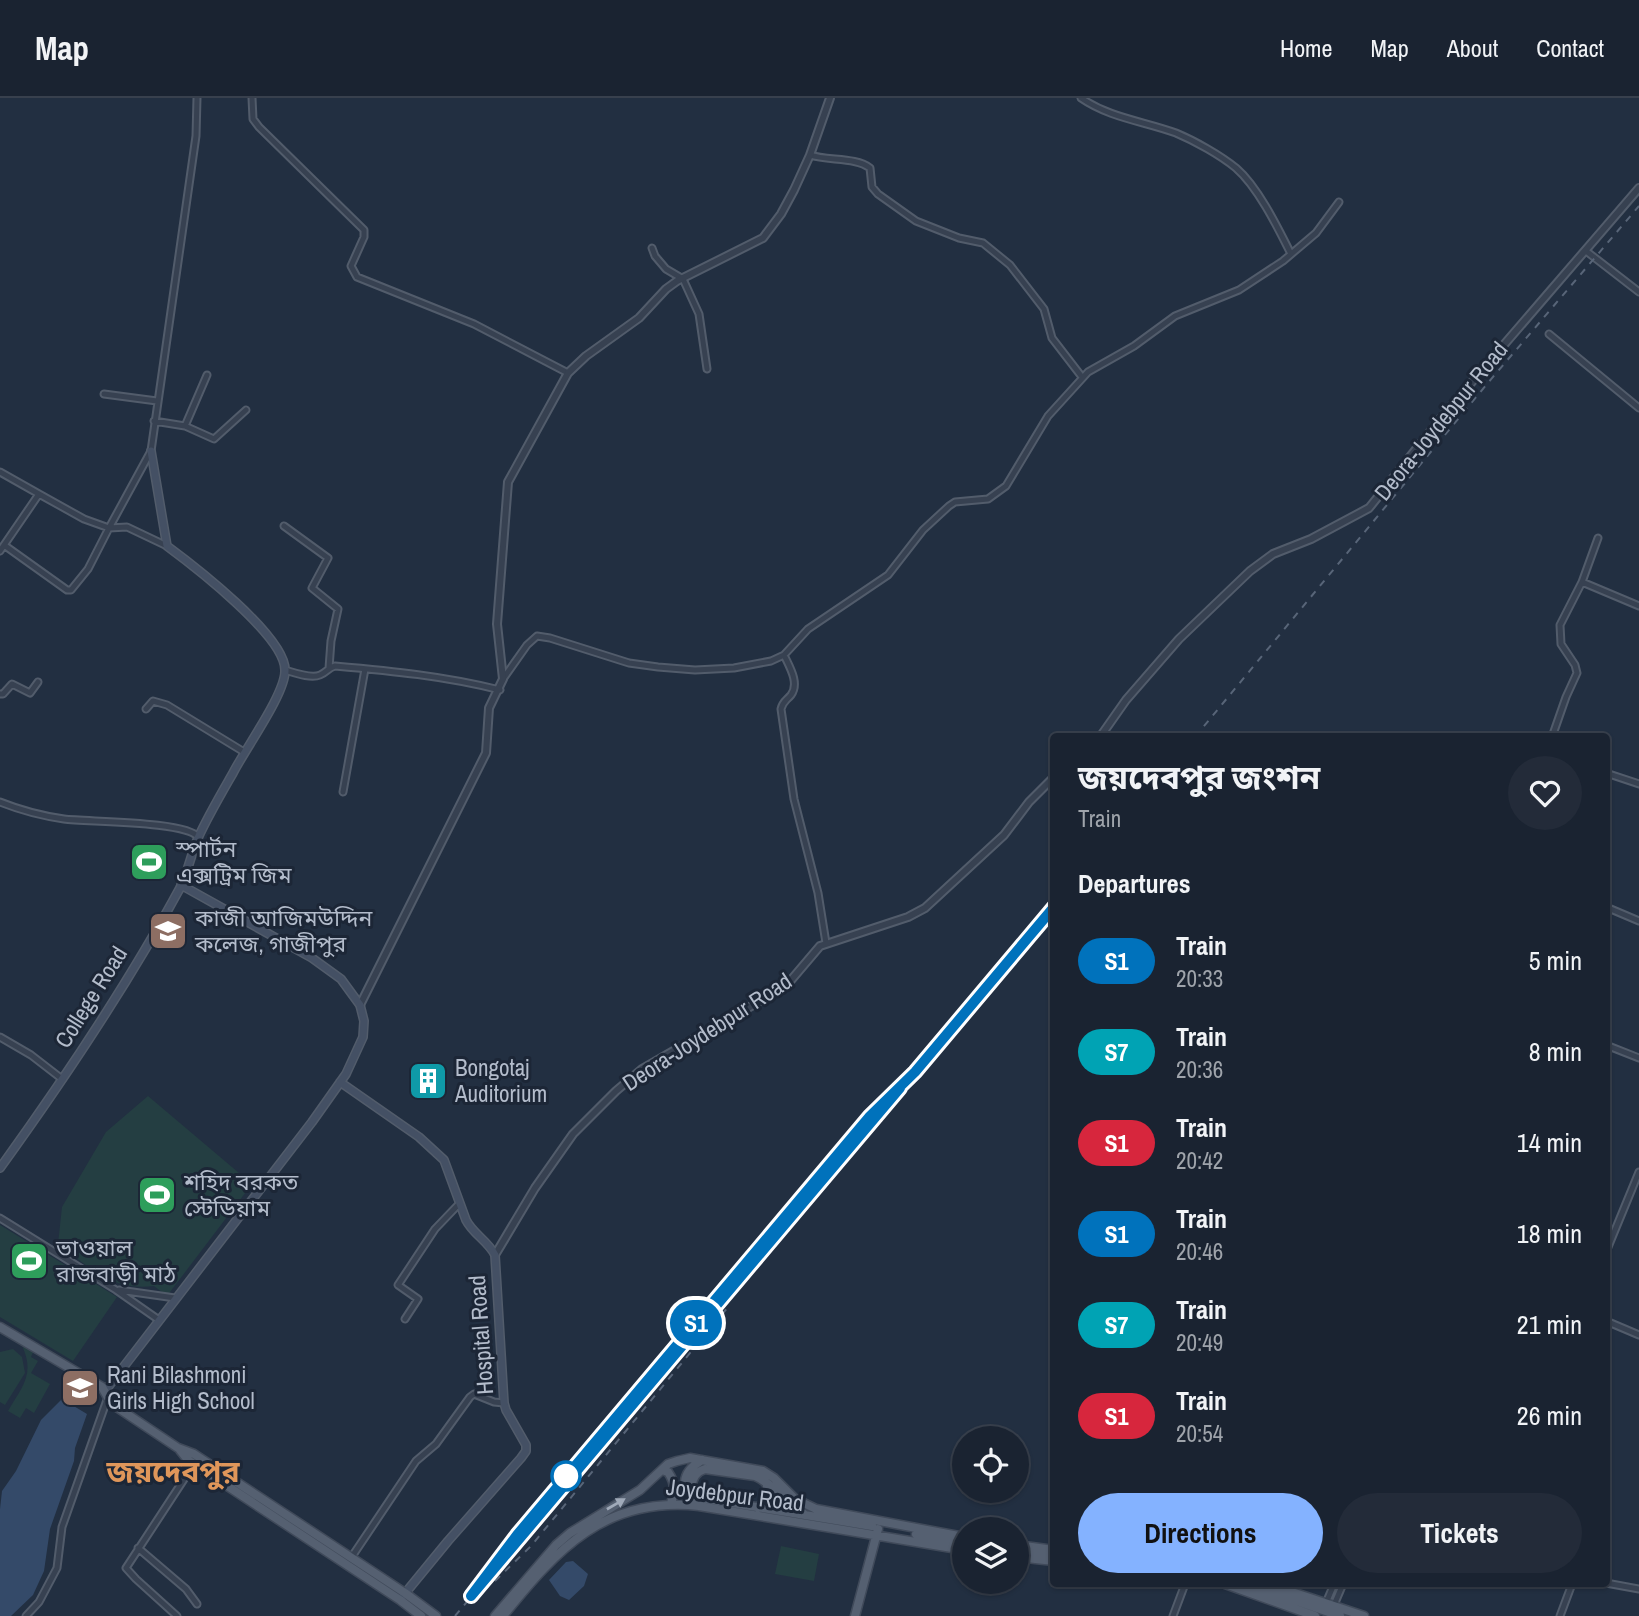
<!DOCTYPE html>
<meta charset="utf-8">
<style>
body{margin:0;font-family:"Archivo Narrow","Noto Sans Bengali",sans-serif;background:#232b39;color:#f1f3f6;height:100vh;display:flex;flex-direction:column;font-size:26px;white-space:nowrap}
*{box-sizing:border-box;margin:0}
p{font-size:23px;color:#9fa4ab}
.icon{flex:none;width:38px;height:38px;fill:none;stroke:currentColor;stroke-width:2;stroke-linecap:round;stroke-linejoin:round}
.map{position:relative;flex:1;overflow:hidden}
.sheet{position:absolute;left:1050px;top:635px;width:560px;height:854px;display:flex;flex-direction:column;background:#1a2331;border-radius:7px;box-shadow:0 2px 5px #0004,0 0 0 2px #38404d}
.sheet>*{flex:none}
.badge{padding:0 14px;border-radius:23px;font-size:24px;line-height:46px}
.controls{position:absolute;left:952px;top:1328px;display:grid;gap:14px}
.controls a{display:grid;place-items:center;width:77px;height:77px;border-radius:50%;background:#1a2331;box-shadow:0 2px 5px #0004,0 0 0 2px #38404d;font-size:35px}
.map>.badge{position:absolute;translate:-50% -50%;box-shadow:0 0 0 4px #fff}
h2{padding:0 28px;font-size:26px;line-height:63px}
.round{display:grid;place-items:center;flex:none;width:74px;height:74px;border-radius:37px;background:#232b39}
.headline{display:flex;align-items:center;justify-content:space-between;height:119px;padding:0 28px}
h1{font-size:33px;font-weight:700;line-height:52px}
.primary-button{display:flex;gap:14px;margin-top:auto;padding:14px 28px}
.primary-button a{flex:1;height:80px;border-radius:42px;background:#84b2ff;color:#111;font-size:28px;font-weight:700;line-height:80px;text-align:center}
.primary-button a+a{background:#232b39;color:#f1f3f6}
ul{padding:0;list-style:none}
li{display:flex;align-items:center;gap:21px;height:91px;padding:0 28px}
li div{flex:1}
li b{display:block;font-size:26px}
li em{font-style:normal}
li .badge{min-width:77px;font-weight:700;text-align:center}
header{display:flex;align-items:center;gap:42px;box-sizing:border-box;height:98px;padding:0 35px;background:#1a2331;border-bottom:2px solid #38404d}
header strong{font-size:33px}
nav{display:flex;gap:38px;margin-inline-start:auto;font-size:24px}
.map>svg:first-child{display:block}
</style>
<header>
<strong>Map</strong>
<nav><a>Home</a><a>Map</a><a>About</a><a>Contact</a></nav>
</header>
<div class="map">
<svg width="1639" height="1518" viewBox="0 0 1639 1518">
<rect width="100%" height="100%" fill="#222f41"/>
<path fill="#243e42" d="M148 998 252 1086 167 1198 154 1188C111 1193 91 1170 58 1146L62 1109 106 1034Z
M0 1127 117 1199 73 1263 0 1219Z
M25 1247 34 1252 31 1259 38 1263 31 1275 50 1286 34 1315 26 1310 20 1320 8 1313C21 1290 35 1277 23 1250Z
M13 1251 22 1259 25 1275 5 1307 0 1304V1254Z
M781 1448 819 1456 814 1483 775 1476Z"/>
<path fill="#344a69" d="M62 1301 87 1316 75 1350 74 1363 50 1431 44 1473 33 1497 11 1518H0V1411L2 1393 16 1373 41 1322Z
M573 1463 588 1476 584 1488 569 1502 560 1498 549 1482 566 1464Z"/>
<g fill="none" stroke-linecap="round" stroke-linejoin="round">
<defs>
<path id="minor" d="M252 0 253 21 259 29 364 132V139L351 168 357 179 474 226 568 275
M1081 0C1110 20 1143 23 1176 35 1195 43 1220 57 1236 70 1258 89 1278 130 1291 156
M810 57C828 63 856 59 870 70L872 89 878 96 916 123 959 140 983 145 1010 167 1044 211 1052 240 1082 279
M652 150 655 158 666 171 683 181 699 216 707 271
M1586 153 1639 194
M1549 236 1639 310
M104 296 157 303
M154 323 185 328 214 341 246 312
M185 328 207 277
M0 374 39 396
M284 428 328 460 312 490 338 511 331 543 329 570
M4 447 67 492H71L88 471 109 430 127 429 167 448
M0 453 39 396 84 421 109 430 151 353 196 38 197 0
M1582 484 1639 508
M784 557C789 568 800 585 791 597 786 603 783 603 781 611L794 701 818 795 826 845
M285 572C295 575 311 581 320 577 327 574 328 570 335 568 391 573 445 578 500 592
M503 581 527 547 537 538 550 540 629 565 658 569 695 572 734 570 771 563 784 557 808 531 888 477 923 432 949 408 955 404 988 401 1006 388 1048 318 1088 274 1134 248 1175 218 1239 192 1283 163 1316 135 1339 104
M0 596H3L12 586 30 595 38 584
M146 611 153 603 167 607 244 654
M1552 639 1566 599 1577 575 1575 567 1561 546 1560 527 1582 484 1598 440
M1606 675 1639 686
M343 694 365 571
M0 704C20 712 43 718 64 721 88 724 187 723 198 739
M1606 809 1639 823
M0 939 31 957 62 981
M1606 947 1639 960
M0 1120 116 1192 159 1222
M1606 1154 1639 1074
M119 1192 175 1200
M405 1221 418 1201 398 1187 435 1131 458 1107
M1606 1223 1639 1237
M138 1450 186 1491 197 1506
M351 1460 416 1363 436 1346 470 1299 474 1296 494 1304 504 1305
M1606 1485 1639 1491
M1326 1505 1334 1486
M1334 1507 1343 1486
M26 1518 39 1504 57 1470 62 1429 108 1299
M177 1518 136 1481 126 1470 194 1366
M1173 1518 1185 1486
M1560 1518 1572 1486"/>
<path id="tertiary" d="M1100 639 1126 602 1179 541 1250 473 1273 456 1311 441 1369 410 1440 321 1639 90
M360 907 486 655 489 610 503 581 497 526 508 384 568 275 586 258 639 220 666 191 677 183 763 140 781 116 794 92 810 57 830 0
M495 1157 535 1090 573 1036 616 993 642 971 786 888 820 848 908 819 925 810 1004 737 1029 704 1054 679"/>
<path id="secondary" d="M340 984 419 1039 444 1062 466 1122C473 1136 488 1143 495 1157L504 1305 506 1312 526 1347V1353L521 1360 448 1443 402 1499
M0 1070C65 980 127 888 180 790 188 774 191 756 198 740 208 718 221 696 233 675 245 651 286 595 285 572 285 538 194 468 167 448L151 353
M105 1293 312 1024 346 976 363 939 364 923 360 907 341 881 312 860 181 787"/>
<path id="primary" d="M0 1229 102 1289 111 1305 118 1310 178 1350 194 1356 405 1495 436 1518
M180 1352 188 1362 400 1502 421 1518
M662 1372 668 1374C675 1384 676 1394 671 1405
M699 1408C680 1391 680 1375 702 1362
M758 1410 767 1401V1386
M804 1416C786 1406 773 1385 755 1378L705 1371C695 1374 691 1381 692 1392L701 1400 872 1428
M916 1436 964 1445
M1017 1447 1054 1452
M1017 1453 1054 1457
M1017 1459 1054 1463
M1225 1486 1315 1518
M1248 1486 1340 1518
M1268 1486 1364 1518
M495 1518 556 1447 570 1435 640 1392 668 1366 677 1363 690 1360 763 1373 774 1380 795 1401 816 1411 964 1439
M503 1518C557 1451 605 1398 699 1408L964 1452
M855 1518 878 1431"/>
</defs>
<use href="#minor" stroke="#525c6b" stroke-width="9"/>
<use href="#tertiary" stroke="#525c6b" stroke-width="10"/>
<use href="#secondary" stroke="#525c6b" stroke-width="10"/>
<use href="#primary" stroke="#404a5a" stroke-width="11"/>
<use href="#minor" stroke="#374151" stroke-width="5"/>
<use href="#tertiary" stroke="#374151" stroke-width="6"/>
<use href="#secondary" stroke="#445064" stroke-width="7"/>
<use href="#primary" stroke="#556071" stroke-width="8"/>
<path stroke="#586578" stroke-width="2" stroke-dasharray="7 7" stroke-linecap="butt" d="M1195 639 1487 286 1639 108
M495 1483 531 1448 728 1209
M455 1518 1054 809"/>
</g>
<defs><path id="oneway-solid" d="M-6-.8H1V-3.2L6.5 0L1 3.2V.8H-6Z" transform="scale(1.75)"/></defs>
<use fill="#a0aab9" href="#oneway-solid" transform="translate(616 1406) rotate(-30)"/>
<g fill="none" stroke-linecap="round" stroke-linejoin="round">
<defs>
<path id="line" d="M900 990 471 1498 517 1437 870 1018 915 974 1054 809"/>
</defs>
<use href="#line" stroke="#fff" stroke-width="16"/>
<use href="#line" stroke="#0072bc" stroke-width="10"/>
</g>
<defs>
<symbol id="stadium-square" viewBox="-11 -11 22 22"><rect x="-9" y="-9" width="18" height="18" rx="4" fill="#2e9e5b" stroke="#1c2636"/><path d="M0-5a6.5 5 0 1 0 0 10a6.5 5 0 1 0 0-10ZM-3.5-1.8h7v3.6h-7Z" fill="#fff"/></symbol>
<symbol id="university-square" viewBox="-11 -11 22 22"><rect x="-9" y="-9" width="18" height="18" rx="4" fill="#8d6e63" stroke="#1c2636"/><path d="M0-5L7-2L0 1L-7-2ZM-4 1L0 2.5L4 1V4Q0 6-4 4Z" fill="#fff"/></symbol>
<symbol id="building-square" viewBox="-11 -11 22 22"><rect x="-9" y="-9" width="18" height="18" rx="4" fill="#0f9aa8" stroke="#1c2636"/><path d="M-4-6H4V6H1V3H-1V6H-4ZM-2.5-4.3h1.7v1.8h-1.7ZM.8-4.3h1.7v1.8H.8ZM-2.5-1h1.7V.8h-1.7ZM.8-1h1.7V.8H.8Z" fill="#fff"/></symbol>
<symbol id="school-square" viewBox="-11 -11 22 22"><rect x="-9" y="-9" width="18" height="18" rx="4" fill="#8d6e63" stroke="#1c2636"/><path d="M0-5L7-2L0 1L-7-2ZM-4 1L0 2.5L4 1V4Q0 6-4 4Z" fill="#fff"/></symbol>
</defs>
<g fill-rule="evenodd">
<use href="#stadium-square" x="127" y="742" width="44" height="44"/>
<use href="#university-square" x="146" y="811" width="44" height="44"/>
<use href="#building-square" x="406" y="961" width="44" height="44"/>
<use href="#stadium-square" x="135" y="1075" width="44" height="44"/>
<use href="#stadium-square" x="7" y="1141" width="44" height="44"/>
<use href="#school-square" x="58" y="1268" width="44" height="44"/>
</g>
<circle fill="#fff" stroke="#0072bc" stroke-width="3.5" cx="566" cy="1378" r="14"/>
<g text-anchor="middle" stroke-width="6" stroke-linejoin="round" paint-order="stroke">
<g font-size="23" fill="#b3bccb" stroke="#1c2636">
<text transform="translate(1441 323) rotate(-51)" y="8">Deora-Joydebpur Road</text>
<text transform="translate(91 899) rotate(-58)" y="8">College Road</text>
<text transform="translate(707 934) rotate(-33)" y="8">Deora-Joydebpur Road</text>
<text transform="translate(481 1237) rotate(-94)" y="8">Hospital Road</text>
<text transform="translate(735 1397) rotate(7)" y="8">Joydebpur Road</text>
</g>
<g font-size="23" fill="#b3bccb" stroke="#1c2636" text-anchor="start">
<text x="176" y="759">স্পার্টন<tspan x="176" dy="26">এক্সট্রিম জিম</tspan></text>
<text x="195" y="828">কাজী আজিমউদ্দিন<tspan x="195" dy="26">কলেজ, গাজীপুর</tspan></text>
<text x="455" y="978">Bongotaj<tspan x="455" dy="26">Auditorium</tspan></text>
<text x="184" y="1092">শহিদ বরকত<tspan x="184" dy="26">স্টেডিয়াম</tspan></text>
<text x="56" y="1158">ভাওয়াল<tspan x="56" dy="26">রাজবাড়ী মাঠ</tspan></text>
<text x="107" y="1285">Rani Bilashmoni<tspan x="107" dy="26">Girls High School</tspan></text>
</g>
<g font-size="30" font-weight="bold" fill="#df965a" stroke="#1c2636">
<text x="173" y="1384">জয়দেবপুর</text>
</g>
</g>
</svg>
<div class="controls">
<a><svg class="icon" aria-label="locate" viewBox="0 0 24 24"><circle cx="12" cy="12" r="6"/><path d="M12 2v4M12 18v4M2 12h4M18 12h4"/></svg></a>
<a><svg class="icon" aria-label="layers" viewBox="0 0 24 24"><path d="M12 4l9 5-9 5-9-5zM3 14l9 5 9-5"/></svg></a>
</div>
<b class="badge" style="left:696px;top:1225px;background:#0072bc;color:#fff">S1</b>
<section class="sheet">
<div class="headline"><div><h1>জয়দেবপুর জংশন</h1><p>Train</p></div><a class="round"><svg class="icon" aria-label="heart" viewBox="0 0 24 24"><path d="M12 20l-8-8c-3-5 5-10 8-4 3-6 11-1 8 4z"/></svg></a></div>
<h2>Departures</h2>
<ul>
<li><span class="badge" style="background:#0072bc;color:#fff">S1</span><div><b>Train</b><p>20:33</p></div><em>5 min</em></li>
<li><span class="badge" style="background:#00a3b4;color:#fff">S7</span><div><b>Train</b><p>20:36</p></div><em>8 min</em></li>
<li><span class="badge" style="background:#d7263d;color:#fff">S1</span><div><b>Train</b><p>20:42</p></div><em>14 min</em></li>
<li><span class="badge" style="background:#0072bc;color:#fff">S1</span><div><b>Train</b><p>20:46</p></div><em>18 min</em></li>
<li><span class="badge" style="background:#00a3b4;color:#fff">S7</span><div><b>Train</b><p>20:49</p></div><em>21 min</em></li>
<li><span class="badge" style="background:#d7263d;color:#fff">S1</span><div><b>Train</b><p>20:54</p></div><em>26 min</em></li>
</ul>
<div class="primary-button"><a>Directions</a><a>Tickets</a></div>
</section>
</div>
